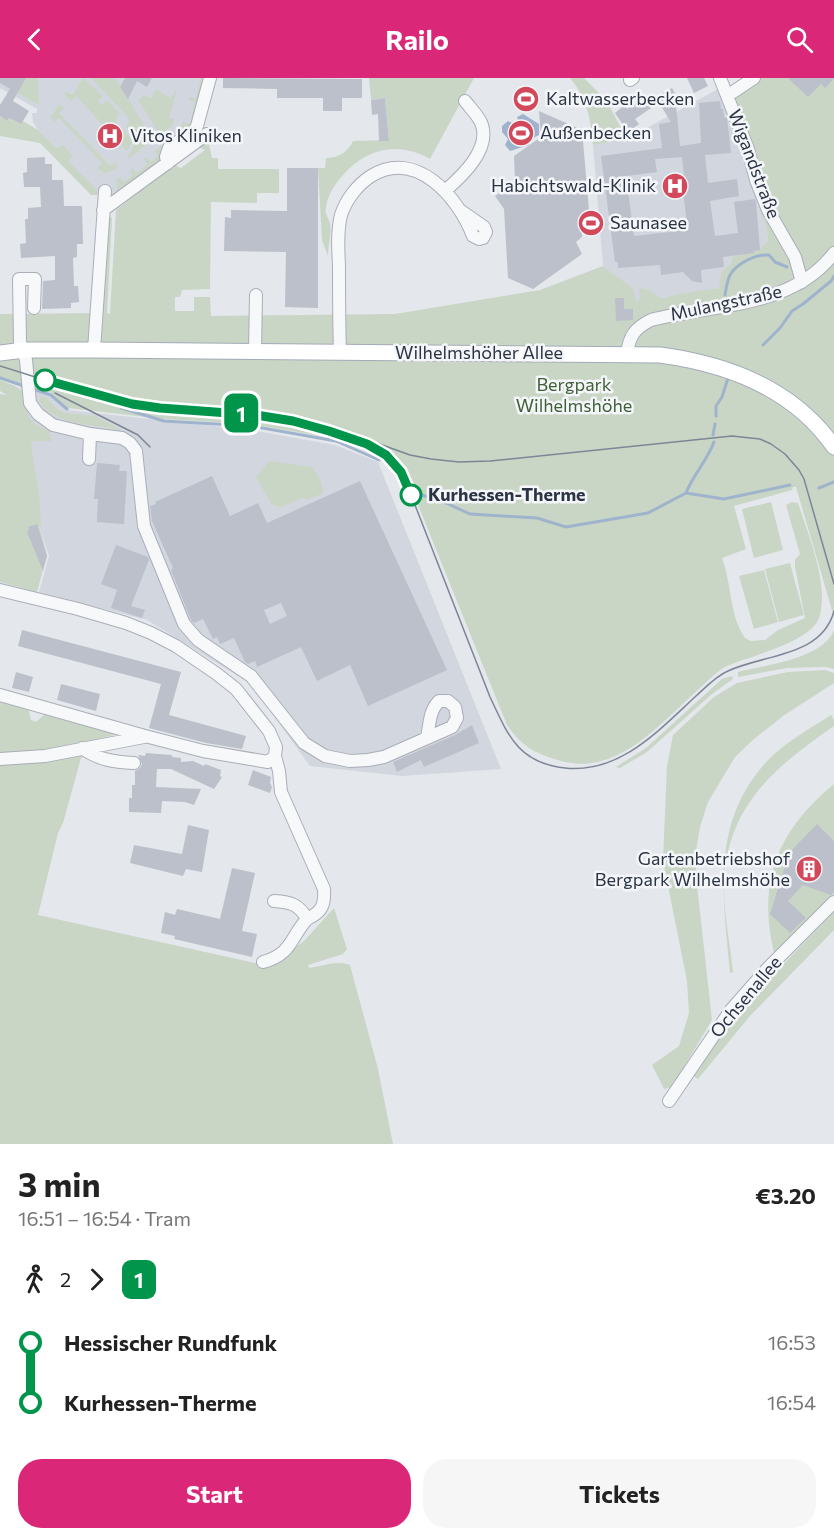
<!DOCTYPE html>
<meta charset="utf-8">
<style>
body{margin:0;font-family:Commissioner,sans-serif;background:#f6f6f6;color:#222;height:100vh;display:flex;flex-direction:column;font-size:22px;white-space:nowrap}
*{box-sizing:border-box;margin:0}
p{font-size:20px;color:#767676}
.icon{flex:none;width:33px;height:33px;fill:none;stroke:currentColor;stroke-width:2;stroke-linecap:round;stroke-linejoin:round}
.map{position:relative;height:1066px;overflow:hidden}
.panel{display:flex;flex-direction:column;background:#fff;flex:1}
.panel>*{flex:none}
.badge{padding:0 12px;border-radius:9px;font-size:21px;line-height:39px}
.map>.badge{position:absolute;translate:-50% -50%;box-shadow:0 0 0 3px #fff}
.legs{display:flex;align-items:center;gap:9px;height:66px;padding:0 18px;font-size:20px}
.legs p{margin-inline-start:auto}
.overview{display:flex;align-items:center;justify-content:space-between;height:102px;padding:0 18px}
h1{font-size:33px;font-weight:700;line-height:45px}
.primary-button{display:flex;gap:12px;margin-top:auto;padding:12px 18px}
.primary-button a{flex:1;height:69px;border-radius:24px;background:#db2777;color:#fff;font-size:24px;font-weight:700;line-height:69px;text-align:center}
.primary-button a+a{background:#f6f6f6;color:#222}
ul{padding:0 18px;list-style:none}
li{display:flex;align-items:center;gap:21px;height:60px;font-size:22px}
li i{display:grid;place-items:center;width:9px;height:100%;margin:0 8px;background:currentColor}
li i::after{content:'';width:15px;height:15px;margin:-8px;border:4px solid;border-radius:50%;background:#fff}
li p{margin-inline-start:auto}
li:first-child i{background:linear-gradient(#0000 50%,currentColor 0)}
li:last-child i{background:linear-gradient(currentColor 50%,#0000 0)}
header{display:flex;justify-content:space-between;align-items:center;height:78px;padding:0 18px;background:#db2777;color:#fff;font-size:27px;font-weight:700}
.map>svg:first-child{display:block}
</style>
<header><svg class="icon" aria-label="back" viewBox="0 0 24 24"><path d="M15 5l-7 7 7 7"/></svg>Railo<svg class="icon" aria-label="search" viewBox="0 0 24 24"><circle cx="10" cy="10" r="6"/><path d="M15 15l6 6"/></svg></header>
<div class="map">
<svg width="834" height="1066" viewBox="0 0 834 1066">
<rect width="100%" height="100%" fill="#e4e7ec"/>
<path fill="#d2d6de" d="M0 0H208L199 36 163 80 115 117H91L38 52 33 44 32 35H37V31L0 10Z
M718 11 743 73 766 148 768 163 724 209 637 225 633 210 603 188 593 67 627 61Z
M20 308 51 318 67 332 251 352 335 367 378 384 501 691 402 698 310 688 251 606 147 542 39 514 49 478 38 445Z"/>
<path fill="#c9d6c5" d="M26 0H38L39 27 17 15Z
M83 0 103 18 98 23 102 27 107 22 120 35 117 39 116 45 133 62 127 73 76 18 71 23 64 16 66 14 73 17Z
M91 0H112L118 4 150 57 148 65 130 80 128 78 137 62 125 49 129 45V40Z
M201 0H208L196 46 163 80 120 112H117V101L120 99 124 104 133 97 130 92 132 90 136 95 148 86 144 81 146 79 151 84 158 78 154 73 178 56 183 44 190 46 195 24 189 22 190 19 196 21Z
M369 0H474L430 81C398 63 367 70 343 97 335 106 328 116 326 129 324 137 329 139 330 146 332 152 328 170 328 178L322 162 318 90H325L326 80C338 80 348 74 353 63L389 62 385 20 371 22Z
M570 0H584L606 22 627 61 593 67C591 42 587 20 570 0Z
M761 0H834V539L796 409H793L792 412 734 428 746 471 722 480C732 506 729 537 745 560L751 563 765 562 778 552 805 540 795 489V482L800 476 786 427 792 424 798 425C808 456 830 508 819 540 810 565 748 578 725 589 716 594 708 603 700 610 661 644 617 701 558 682 534 675 522 668 507 647L410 407 380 380 337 361 251 346 164 341 68 330 52 315 0 299V236L103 235 107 144 109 138 112 140 107 235 110 236 116 132 174 87 181 90 205 72 197 68 203 63 209 66 212 80H218V91H279V115H257V125L211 124 210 211 182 212 180 219H175V233H194V219H210L211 238 395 236 540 212 603 188 633 210 637 225 640 221 639 212 641 210 649 212 660 220H663L680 216 719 210 722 193 731 186 732 179 759 172 768 163 766 148 749 97 730 20Z
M156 11 170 20 177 11 169 40 174 41 172 48 160 57 139 23 143 17 151 20Z
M61 27 64 30 59 35 110 88 115 84 118 89 108 95H104L97 90 102 85 59 40 54 44 51 39 58 28Z
M0 38 7 43 9 40 20 46 23 43 38 52 57 71 63 67 73 78 68 83 97 112V117H91L40 65 0 58Z
M0 302 15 308 22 313C26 332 27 346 48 352L52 363H32L31 367 39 415 41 449 39 448 47 477 37 514 0 504V316L7 317 0 313Z
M40 318 46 320 57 331 64 335 95 338 120 351 118 352C91 345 57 349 39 323Z
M269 383 312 389C318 397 323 404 323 415L308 422 303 420 281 429 272 427 256 399Z
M771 424 783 472 754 480 742 431Z
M790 485 804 537 779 544 765 491Z
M764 492 778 544 754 551 739 498Z
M834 552V591L826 589 787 590 738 599V594C765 587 823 581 834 552Z
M825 592 834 595V605L783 638 754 661 735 679 708 724 700 749 696 773V798L712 942 672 1009 664 1011 652 987 679 968 689 935 687 903 663 783 667 688 673 657 714 619 737 605 788 594Z
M732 598 733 601 712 616 647 674 620 690 616 689 646 670 722 601Z
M0 620 28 629 31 642 36 644 45 636 99 651 121 655 45 675 0 677Z
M831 637 834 642V648C776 688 728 727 724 803 723 832 730 865 733 894L730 895C723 817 710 744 768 682 786 664 809 651 831 637Z
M132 664 81 680 63 745 58 755 38 837 269 888 304 863 334 830 347 871 343 876 308 887 309 890C323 888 337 882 350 887L378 991 393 1066H0V684Z
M834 706V816L774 875C757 803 778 752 834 706Z
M834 834V852L750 938 698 1001 693 998C734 935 782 887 834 834Z"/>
<path fill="#9fb4cc" d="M523 36 539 46V57L529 62V67L510 73 505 67 508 61 502 54V48L508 43 516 47 519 45 517 39Z"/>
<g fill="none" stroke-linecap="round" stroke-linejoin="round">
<path stroke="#9fb4cc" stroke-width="3" d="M725 217C726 211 727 203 730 197 737 185 756 176 769 177L775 184 787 189
M763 267 780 250 792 233 803 226 831 203 834 198
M0 300 24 308
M33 311 51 317 67 331
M121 330 164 343 251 348 336 363 379 382
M716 338V328L722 319 728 300
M713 357 715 346
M819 410 834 404
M416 415 446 425 470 436 537 440 566 449 648 435 686 415C693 397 707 383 714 364
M686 415 724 421 790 407"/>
</g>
<path fill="#bbc0ca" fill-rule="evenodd" d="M0 0H26L13 23 29 33 21 46 9 40 7 43 0 38V27L10 11 0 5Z
M125 0H152L147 9 137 3 128 21 120 9Z
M223 0 362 1V20H342V33H323V20H277V11L223 10Z
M687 0H704L708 8 694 15Z
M788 0H834V1L825 10 821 6 808 19Z
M672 10 679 23 668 28 676 27 680 68 701 65 699 25 720 23 721 31H723L724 39 727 40 731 75 705 77 708 105 737 101 739 118 710 123 715 158 738 155 734 124 755 121 756 124 760 172 754 173V175L723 179 724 189 701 192 702 205 692 203 683 194 661 197 660 187 618 190V184H615L601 78 662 70 659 46 671 44 656 20ZM682 79 684 98 681 99 688 152 634 158 626 98 657 94 655 81Z
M385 20 389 63H379L378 36 372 37 371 22Z
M644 20 651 30 635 41 639 46 628 54 615 35 625 27 627 31Z
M539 33 582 52 589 132 581 139 582 159 576 164 582 176 533 211 508 200 504 131 495 118 515 103 514 78 541 59Z
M45 79V86H52V102H63L64 128H82L83 166H77V179L73 180 74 208H78L79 224 71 225V230L42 231 43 203 55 202V178L21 180 20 166 26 165 25 141H28V130L41 129 40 109H24L23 95 27 94V80Z
M287 90H318V230L285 229 286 174 224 173 225 139 231 140V132L287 133Z
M615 220H624V231H633V242L616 243Z
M97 385 120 387 119 393H127L124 446 97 444 98 421H94Z
M212 398 230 438 258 425 267 445 360 403 447 592 368 628 350 587 317 603 301 569 257 589 255 583 248 586 245 584 234 560 220 566 217 559 213 561 203 541 194 545 191 542 171 492 173 490 152 443 150 428 156 426 155 424ZM281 525 287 538 270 546 264 532Z
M37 446 47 478 43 493 27 454 29 452 28 449Z
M116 467 148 479 149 482 131 528 145 532 142 540 111 530 117 512 101 506Z
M22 552 181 594 169 637 246 658 242 671 206 665 149 650 161 606 18 568Z
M16 594 33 599 29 614 12 610Z
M61 606 100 616 96 633 57 622Z
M472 647 479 665 424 689 421 682 397 694 393 684 455 657Z
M146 675 172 677V679L181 680V684L193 683 204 688 205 686 221 692 220 698 222 699 214 711 171 691H157L156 709 201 711 194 727 185 724 162 723 161 735 129 734V720H132V707H135V693L140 690 142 686 138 677 145 678Z
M253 692 271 699 270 705 272 709 270 715 248 707Z
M817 746 834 763V814L831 817 803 807 788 823 806 840 790 855 770 836 789 775Z
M188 747 209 752 202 794 186 791 183 798 130 785 134 767 182 776Z
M232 790 255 795 242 853 257 856 252 879 174 861 175 858 161 855 165 834 175 837 177 831 220 841Z"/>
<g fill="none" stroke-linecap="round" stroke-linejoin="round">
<defs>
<path id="minor" d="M720 0 748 71 756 102 768 132 795 179 802 204
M630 2 633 0
M727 18 754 0
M168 85 166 79 169 70 195 52 197 48 210 0
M446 112C462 98 490 72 482 47 479 38 471 31 465 23
M103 132 207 56
M34 230 35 201H19L20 264 26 282 30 325 38 336 53 347 90 356 122 360 130 365 136 373 144 448 184 546 198 562 251 598 304 665 325 678 350 683 368 682 384 679 452 649 457 640 455 629 448 623H439C429 633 430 646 427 659
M94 272 105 113
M255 273 256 217
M340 274C339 245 339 216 339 187 338 171 337 153 341 137 346 122 357 107 371 98 416 70 458 119 473 158L479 161 483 160 486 154 484 149 461 133
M627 276C629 258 635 250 651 242 712 226 792 231 834 175
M89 381 90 356
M0 512 78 531 126 545 151 555 176 568 217 596 236 611 269 653 276 669 275 678 279 693 281 714 324 811C325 827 322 834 307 841 299 826 290 824 274 823
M0 617 145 658 203 673 268 684 275 678
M82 670C98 682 115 684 134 685
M0 681 45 678 144 659
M263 884C292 876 290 860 307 841
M669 1023 731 932 768 890 834 824"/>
<path id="major" d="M0 275 24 272H94L660 277C727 286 794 311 834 369"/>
</defs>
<use href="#minor" stroke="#a9aeb7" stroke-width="14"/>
<use href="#major" stroke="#a3abb8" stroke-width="17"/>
<use href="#minor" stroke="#f7f8fa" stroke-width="12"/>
<use href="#major" stroke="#fff" stroke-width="15"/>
<path stroke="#7d8696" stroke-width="1.5" d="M0 288C43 301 87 317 131 326 163 332 195 332 226 334 264 337 302 344 338 356 369 367 389 373 406 404L490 619C508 657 518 685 565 690 620 696 659 652 696 618 706 609 716 598 728 593 764 576 822 579 834 533
M55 315 138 357 150 369
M374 364 410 377 431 381 459 384 490 383 732 358 760 361 771 366 785 376 799 392 804 401 834 506"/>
</g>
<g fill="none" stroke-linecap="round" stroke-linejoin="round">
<defs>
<path id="line-1" d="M45 302 132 326 160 330 256 337 293 343 329 353 367 366 386 377 401 394 411 417"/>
</defs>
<use href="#line-1" stroke="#fff" stroke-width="14"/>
<use href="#line-1" stroke="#00954b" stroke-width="9"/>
</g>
<defs>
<symbol id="stadium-disc" viewBox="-11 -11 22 22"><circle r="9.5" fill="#d1495b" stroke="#f4f6f9"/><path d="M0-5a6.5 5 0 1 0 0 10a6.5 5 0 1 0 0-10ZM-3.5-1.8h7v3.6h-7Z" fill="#fff"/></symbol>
<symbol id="hospital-disc" viewBox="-11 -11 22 22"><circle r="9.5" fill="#d1495b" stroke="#f4f6f9"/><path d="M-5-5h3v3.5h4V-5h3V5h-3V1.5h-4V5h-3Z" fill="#fff"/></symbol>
<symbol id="building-disc" viewBox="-11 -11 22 22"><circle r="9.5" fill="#d1495b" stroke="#f4f6f9"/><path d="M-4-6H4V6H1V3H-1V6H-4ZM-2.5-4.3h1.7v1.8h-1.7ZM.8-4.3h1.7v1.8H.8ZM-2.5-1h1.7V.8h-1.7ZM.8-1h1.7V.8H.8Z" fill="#fff"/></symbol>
</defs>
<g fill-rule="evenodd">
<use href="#stadium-disc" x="511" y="6" width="30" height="30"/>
<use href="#stadium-disc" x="506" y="40" width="30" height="30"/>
<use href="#hospital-disc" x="95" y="43" width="30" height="30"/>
<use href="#hospital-disc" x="660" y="93" width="30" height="30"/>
<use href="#stadium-disc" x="576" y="130" width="30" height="30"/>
<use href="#building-disc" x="794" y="776" width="30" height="30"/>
</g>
<g fill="#fff" stroke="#00954b" stroke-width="3">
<circle cx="45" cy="302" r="10"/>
<circle cx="411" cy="417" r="10"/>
</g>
<g text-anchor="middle" stroke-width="5" stroke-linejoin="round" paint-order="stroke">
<g font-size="18" fill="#2b3445" stroke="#f4f6f9" text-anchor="start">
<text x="546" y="27">Kaltwasserbecken</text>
<text x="540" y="61">Außenbecken</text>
<text x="130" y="64">Vitos Kliniken</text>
<text x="656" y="114" text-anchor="end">Habichtswald-Klinik</text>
<text x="610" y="151">Saunasee</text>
<text x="790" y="787" text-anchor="end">Gartenbetriebshof<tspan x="790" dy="21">Bergpark Wilhelmshöhe</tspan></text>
</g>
<g font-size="18" fill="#2b3445" stroke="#f4f6f9">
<text transform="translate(754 86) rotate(69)" y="6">Wigandstraße</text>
<text transform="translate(726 225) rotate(-12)" y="6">Mulangstraße</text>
<text x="479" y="281">Wilhelmshöher Allee</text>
<text transform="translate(746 919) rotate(-50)" y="6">Ochsenallee</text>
</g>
<g font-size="18" fill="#3f6138" stroke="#f4f6f9">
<text x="574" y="313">Bergpark<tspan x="574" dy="21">Wilhelmshöhe</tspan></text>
</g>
<g font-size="18" font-weight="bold" fill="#2b3445" stroke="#f4f6f9" text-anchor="start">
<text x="428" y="423">Kurhessen-Therme</text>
</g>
</g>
</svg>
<b class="badge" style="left:241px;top:335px;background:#00954b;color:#fff">1</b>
</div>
<section class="panel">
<div class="overview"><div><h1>3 min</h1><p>16:51 – 16:54 · Tram</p></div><b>€3.20</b></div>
<div class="legs"><svg class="icon" aria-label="walk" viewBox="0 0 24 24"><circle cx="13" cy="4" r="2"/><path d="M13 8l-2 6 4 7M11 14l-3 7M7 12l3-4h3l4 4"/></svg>2<svg class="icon" aria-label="forward" viewBox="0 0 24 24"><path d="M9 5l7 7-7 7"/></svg><b class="badge" style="background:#00954b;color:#fff">1</b></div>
<ul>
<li><i style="color:#00954b"></i><b>Hessischer Rundfunk</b><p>16:53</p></li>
<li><i style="color:#00954b"></i><b>Kurhessen-Therme</b><p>16:54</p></li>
</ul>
<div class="primary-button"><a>Start</a><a>Tickets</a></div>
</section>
